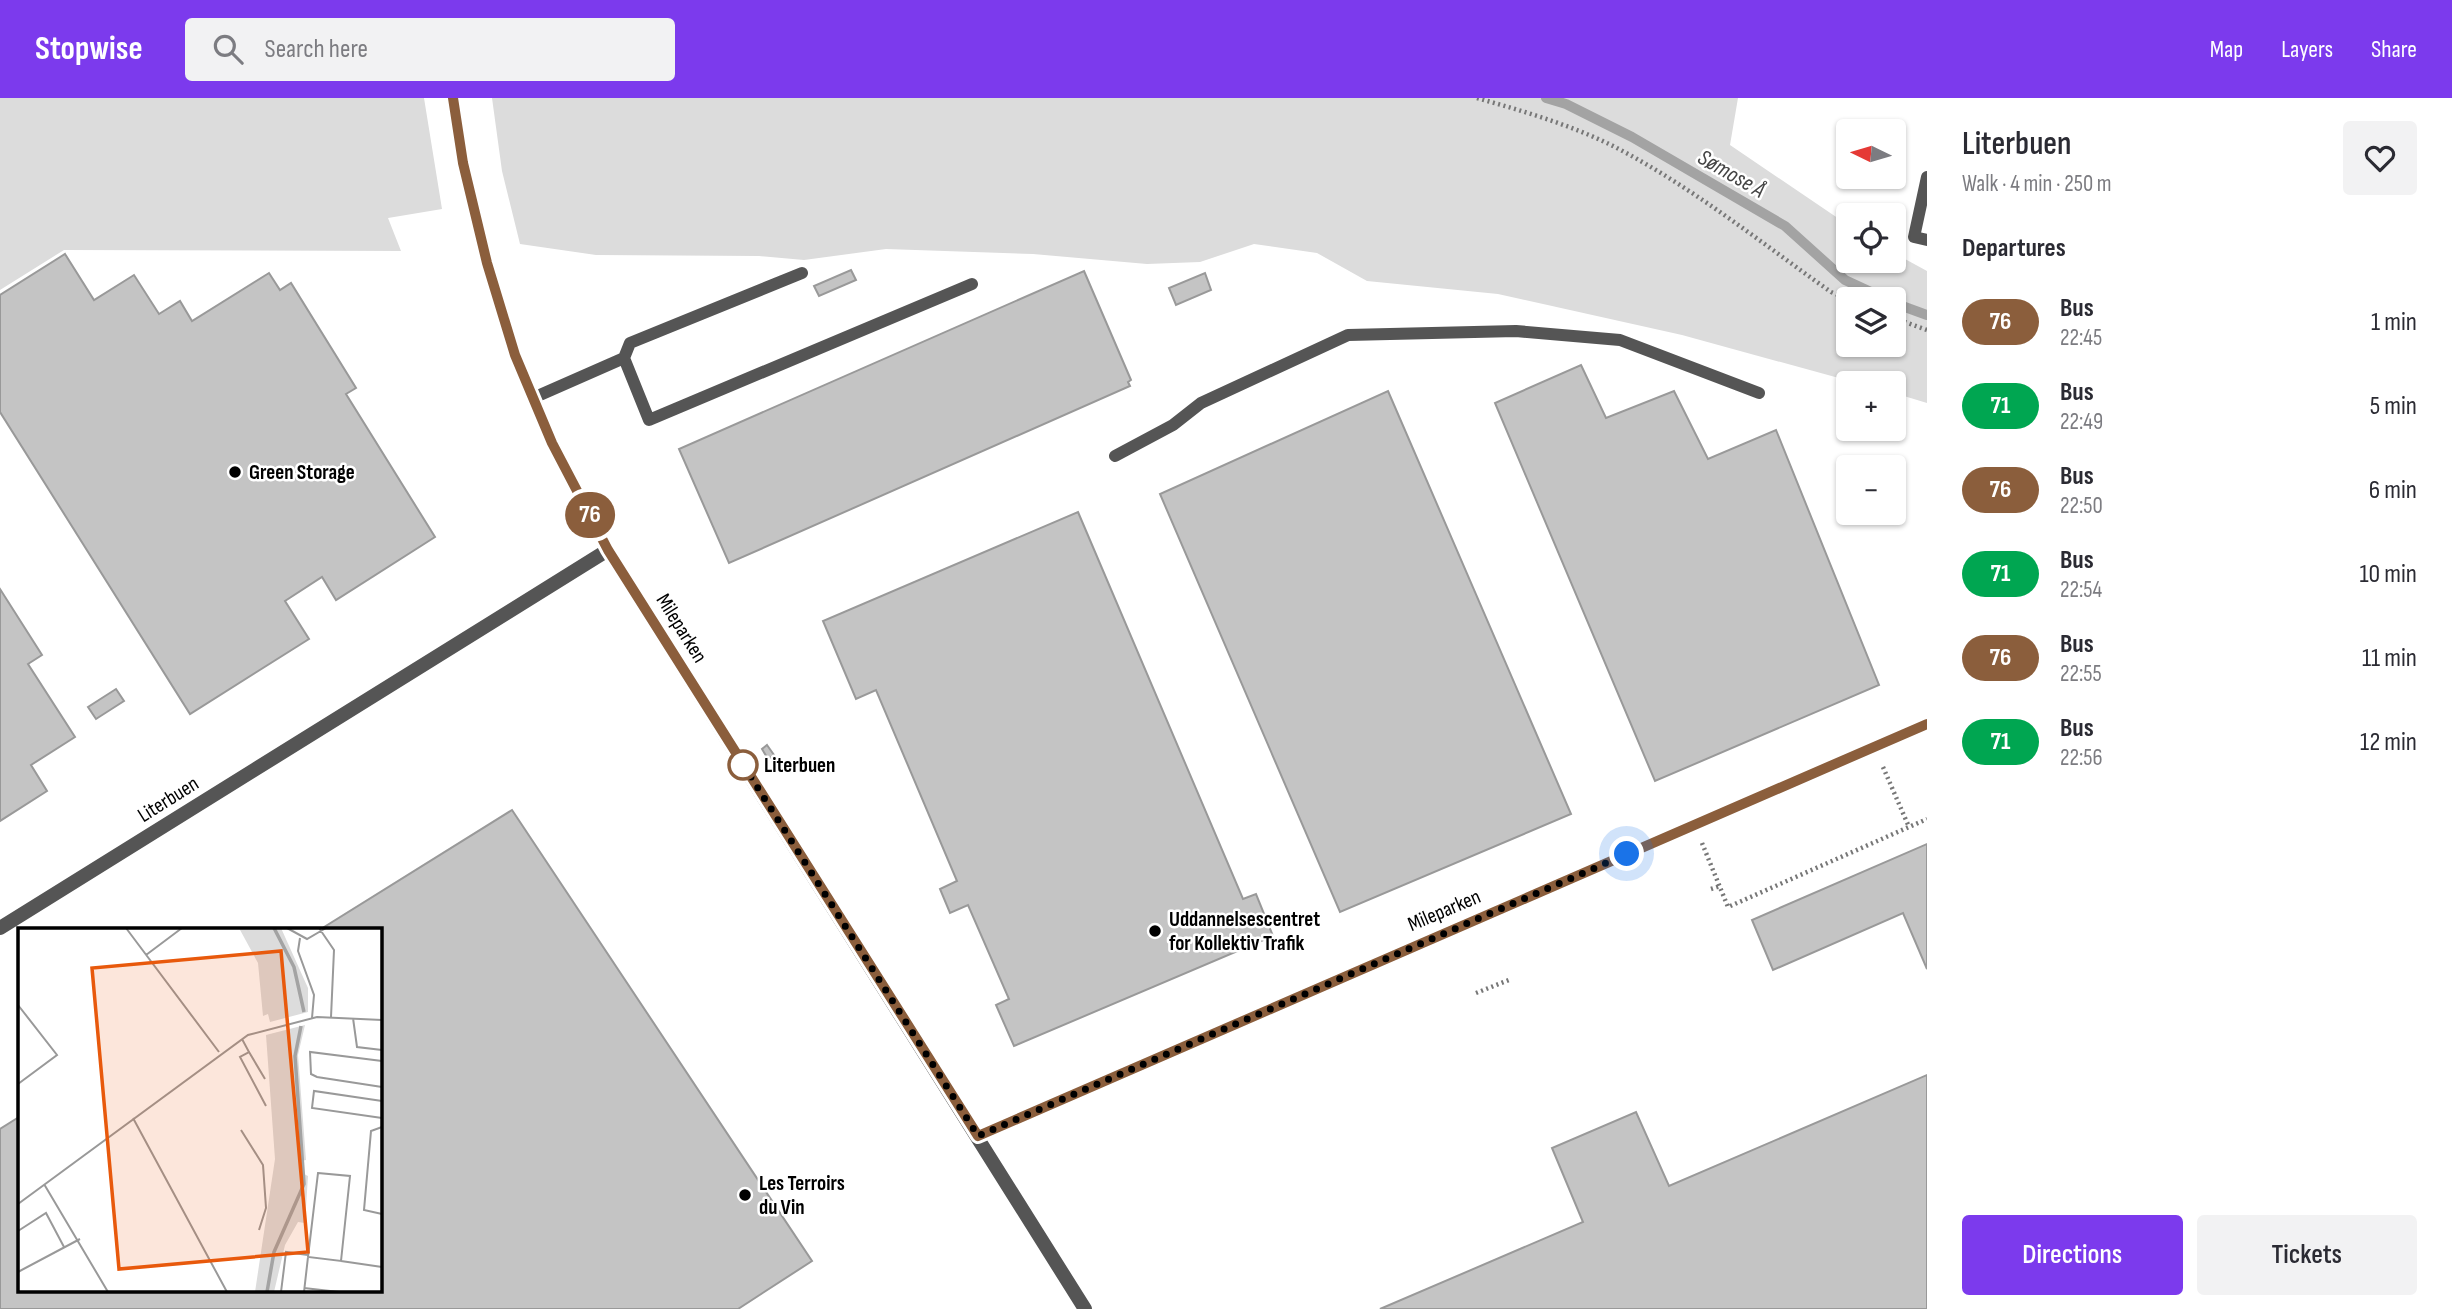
<!DOCTYPE html>
<meta charset="utf-8">
<style>
body{margin:0;font-family:"Sofia Sans Condensed",sans-serif;background:#f2f2f3;color:#2b2b33;height:100vh;display:flex;flex-direction:column;font-size:26px;white-space:nowrap}
*{box-sizing:border-box;margin:0}
p{font-size:23px;color:#7c7c81}
.icon{flex:none;width:38px;height:38px;fill:none;stroke:currentColor;stroke-width:2;stroke-linecap:round;stroke-linejoin:round}
.map{position:relative;flex:1;overflow:hidden}
.drawer{display:flex;flex-direction:column;background:#fff;width:525px}
.drawer>*{flex:none}
.badge{padding:0 14px;border-radius:23px;font-size:24px;line-height:46px}
.needle{width:46px;rotate:275deg}
.tools{position:absolute;left:1836px;top:21px;display:grid;gap:14px}
.tools a{display:grid;place-items:center;width:70px;height:70px;border-radius:7px;background:#fff;box-shadow:0 2px 5px #0004;font-size:35px}
.you{position:absolute;width:35px;height:35px;margin:-18px;border:5px solid #fff;border-radius:50%;background:#1a73e8;box-shadow:0 0 0 10px #1a73e833}
.map>.badge{position:absolute;translate:-50% -50%;box-shadow:0 0 0 4px #fff}
h2{padding:0 35px;font-size:26px;line-height:63px}
.round{display:grid;place-items:center;flex:none;width:74px;height:74px;border-radius:7px;background:#f2f2f3}
.headline{display:flex;align-items:center;justify-content:space-between;height:119px;padding:0 35px}
h1{font-size:33px;font-weight:600;line-height:52px}
.action{display:flex;gap:14px;margin-top:auto;padding:14px 35px}
.action a{flex:1;height:80px;border-radius:7px;background:#7c3aed;color:#fff;font-size:28px;font-weight:600;line-height:80px;text-align:center}
.action a+a{background:#f2f2f3;color:#2b2b33}
ul{padding:0;list-style:none}
li{display:flex;align-items:center;gap:21px;height:84px;padding:0 35px}
li div{flex:1}
li b{display:block;font-size:26px}
li em{font-style:normal}
li .badge{min-width:77px;font-weight:700;text-align:center}
header{display:flex;align-items:center;gap:42px;box-sizing:border-box;height:98px;padding:0 35px;background:#7c3aed;color:#fff}
header strong{font-size:33px}
nav{display:flex;gap:38px;margin-inline-start:auto;font-size:24px}
.search{width:490px;height:63px;background:#f2f2f3;display:flex;align-items:center;gap:18px;box-sizing:border-box;padding:0 24px;border-radius:7px;color:#7c7c81;font-size:26px}
main{display:flex;flex:1;min-height:0}
.map>svg:first-child{display:block}
</style>
<header>
<strong>Stopwise</strong>
<div class="search"><svg class="icon" aria-label="search" viewBox="0 0 24 24"><circle cx="10" cy="10" r="6"/><path d="M15 15l6 6"/></svg>Search here</div>
<nav><a>Map</a><a>Layers</a><a>Share</a></nav>
</header>
<main>
<div class="map">
<svg width="1927" height="1211" viewBox="0 0 1927 1211">
<rect width="100%" height="100%" fill="#fff"/>
<path fill="#dcdcdc" fill-rule="evenodd" d="M0 0H424L442 111 388 120 401 153 64 152 0 192Z
M492 0H1738L1730 47 1848 127V163H1894V155L1927 173V305L1894 295V285H1857L1682 237 1498 196 1367 183 1317 155 1254 146 1200 164 1147 166 1033 156 886 151 804 162 759 158 596 157 520 146 502 73ZM1848 201H1894V247H1848Z"/>
<g fill="none" stroke-linecap="round" stroke-linejoin="round">
<path stroke="#a3a3a3" stroke-width="10" d="M1546 0 1566 6 1632 39 1785 128 1845 182 1886 201
M1894 205 1927 217"/>
</g>
<path fill="#c4c4c4" stroke="#999" stroke-width="2" d="M65 156 94 202 134 177 159 216 180 203 192 223 269 175 280 192 291 185 356 290 346 296 435 439 336 502 322 479 285 503 309 541 190 616 0 314V197Z
M851 172 856 182 819 198 814 188Z
M1084 173 1131 282 1128 284 1130 288 729 465 679 351Z
M1205 175 1211 192 1176 207 1169 190Z
M1581 267 1606 320 1674 293 1708 361 1776 332 1879 587 1655 683 1495 305Z
M1388 293 1571 716 1340 814 1160 396Z
M1078 414 1243 801 1256 796 1273 838 1014 948 996 907 1009 901 968 807 950 815 940 791 957 783 876 592 856 601 823 523Z
M0 491 42 557 28 566 75 639 31 667 47 693 0 723Z
M116 591 124 603 96 621 88 609Z
M767 647 774 657 768 661 762 651Z
M512 712 812 1163 738 1211H0V1031L19 1019V1192H380V831H321Z
M1927 746V871L1903 815 1773 872 1752 822Z
M1927 977V1211H1380L1583 1124 1552 1050 1636 1014 1669 1088Z"/>
<g fill="none" stroke-linecap="round" stroke-linejoin="round">
<path stroke="#777" stroke-width="4.5" stroke-dasharray="2 3.5" stroke-linecap="butt" d="M1477 0C1523 13 1571 27 1613 48 1691 88 1760 144 1831 194L1848 201
M1894 220 1927 232
M1883 669 1909 729
M1702 745 1728 809 1927 721
M1711 791 1720 788
M1476 895 1509 882"/>
<path stroke="#555" stroke-width="12" d="M1927 79 1914 139 1927 142
M624 260 630 245 802 175
M533 300 624 260 649 322 972 186
M1115 358 1173 327 1201 305 1348 237 1516 233 1620 242 1759 295
M978 1038 1927 626"/>
<path stroke="#555" stroke-width="14" d="M0 830 608 452"/>
<path stroke="#555" stroke-width="14" d="M453 0 463 65 487 165 515 257 552 345 608 452 1085 1211"/>
</g>
<g fill="none" stroke-linecap="round" stroke-linejoin="round">
<defs>
<path id="line" d="M453 0 463 65 487 165 515 257 552 345 608 452 978 1038 1927 626"/>
</defs>
<use href="#line" stroke="#fff" stroke-width="16"/>
<use href="#line" stroke="#8b5e3c" stroke-width="10"/>
<path stroke="#000" stroke-width="7" stroke-dasharray="0 12.6" d="M743 667 737 657 978 1038 1627 756"/>
</g>
<g fill="#000" stroke="#fff" stroke-width="2.5">
<circle cx="235" cy="374" r="7"/>
<circle cx="1155" cy="833" r="7"/>
<circle cx="745" cy="1097" r="7"/>
</g>
<circle fill="#fff" stroke="#8b5e3c" stroke-width="3.5" cx="743" cy="667" r="14"/>
<g text-anchor="middle" stroke-width="5" stroke-linejoin="round" paint-order="stroke">
<g font-size="21" font-weight="bold" fill="#000" stroke="#fff" text-anchor="start">
<text x="249" y="381">Green Storage</text>
<text x="1169" y="828">Uddannelsescentret<tspan x="1169" dy="24">for Kollektiv Trafik</tspan></text>
<text x="759" y="1092">Les Terroirs<tspan x="759" dy="24">du Vin</tspan></text>
</g>
<g font-size="21" fill="#000" stroke="#fff">
<text transform="translate(682 530) rotate(58)" y="7">Mileparken</text>
<text transform="translate(168 701) rotate(-32)" y="7">Literbuen</text>
<text transform="translate(1444 812) rotate(-23)" y="7">Mileparken</text>
</g>
<g font-size="21" font-weight="bold" fill="#000" stroke="#fff" text-anchor="start">
<text x="764" y="674">Literbuen</text>
</g>
<g font-size="23" font-style="italic" fill="#444" stroke="#fff">
<text transform="translate(1732 75) rotate(30)" y="8">Sømose Å</text>
</g>
</g>
<g transform="translate(18 830)">
<rect width="364" height="364" fill="#fff"/>
<path d="M221 0H263L290 60V84L252 94 250 86 245 88 240 35ZM287 97 280 127 288 232 283 233 284 245 290 248 287 295 280 294 267 317 256 364H237L257 231 248 107Z" fill="#dcdcdc"/>
<path fill="none" stroke="#a3a3a3" stroke-width="3.5" d="M256 0 276 39 286 84M249 364 256 324 286 256 277 128 283 98"/>
<path fill="none" stroke="#999" stroke-width="2" d="M108 0 201 124M269 0 289 11 308 0M301 0 316 22 313 89M282 10 280 23 296 67 294 90M128 27 164 0M0 77 39 127 0 156M335 90 339 119 364 122M224 111 231 124 222 129 248 178M231 124 247 151M364 133 292 124 293 146 299 149 364 159M364 173 296 163 294 180 364 190M115 190 209 364M364 199 353 203 346 282 364 286M223 202 245 237 248 280 241 302M300 245 332 248 323 333 290 329ZM26 256 90 364M0 276 230 107 299 89 364 92M0 303 28 285 46 319M323 333 364 339M0 344 62 311M286 360 321 364M263 364 268 324 290 327M286 364 290 329"/>
<path fill="#e8590c" fill-opacity="0.15" stroke="#e8590c" stroke-width="3.5" d="M263 23 290 324 101 341 74 40Z"/>
<rect width="364" height="364" fill="none" stroke="#000" stroke-width="3.5"/>
</g>
</svg>
<div class="tools">
<a><svg class="needle" viewBox="-14 -14 28 28"><path d="M0-13l5 13h-10z" fill="#e53935"/><path d="M0 13l5-13h-10z" fill="#7c7c81"/></svg></a>
<a><svg class="icon" aria-label="locate" viewBox="0 0 24 24"><circle cx="12" cy="12" r="6"/><path d="M12 2v4M12 18v4M2 12h4M18 12h4"/></svg></a>
<a><svg class="icon" aria-label="layers" viewBox="0 0 24 24"><path d="M12 4l9 5-9 5-9-5zM3 14l9 5 9-5"/></svg></a>
<a>+</a>
<a>−</a>
</div>
<div class="you" style="left:1627px;top:756px"></div>
<b class="badge" style="left:590px;top:417px;background:#8b5e3c;color:#fff">76</b>
</div>
<section class="drawer">
<div class="headline"><div><h1>Literbuen</h1><p>Walk · 4 min · 250 m</p></div><a class="round"><svg class="icon" aria-label="heart" viewBox="0 0 24 24"><path d="M12 20l-8-8c-3-5 5-10 8-4 3-6 11-1 8 4z"/></svg></a></div>
<h2>Departures</h2>
<ul>
<li><span class="badge" style="background:#8b5e3c;color:#fff">76</span><div><b>Bus</b><p>22:45</p></div><em>1 min</em></li>
<li><span class="badge" style="background:#00a651;color:#fff">71</span><div><b>Bus</b><p>22:49</p></div><em>5 min</em></li>
<li><span class="badge" style="background:#8b5e3c;color:#fff">76</span><div><b>Bus</b><p>22:50</p></div><em>6 min</em></li>
<li><span class="badge" style="background:#00a651;color:#fff">71</span><div><b>Bus</b><p>22:54</p></div><em>10 min</em></li>
<li><span class="badge" style="background:#8b5e3c;color:#fff">76</span><div><b>Bus</b><p>22:55</p></div><em>11 min</em></li>
<li><span class="badge" style="background:#00a651;color:#fff">71</span><div><b>Bus</b><p>22:56</p></div><em>12 min</em></li>
</ul>
<div class="action"><a>Directions</a><a>Tickets</a></div>
</section>
</main>
